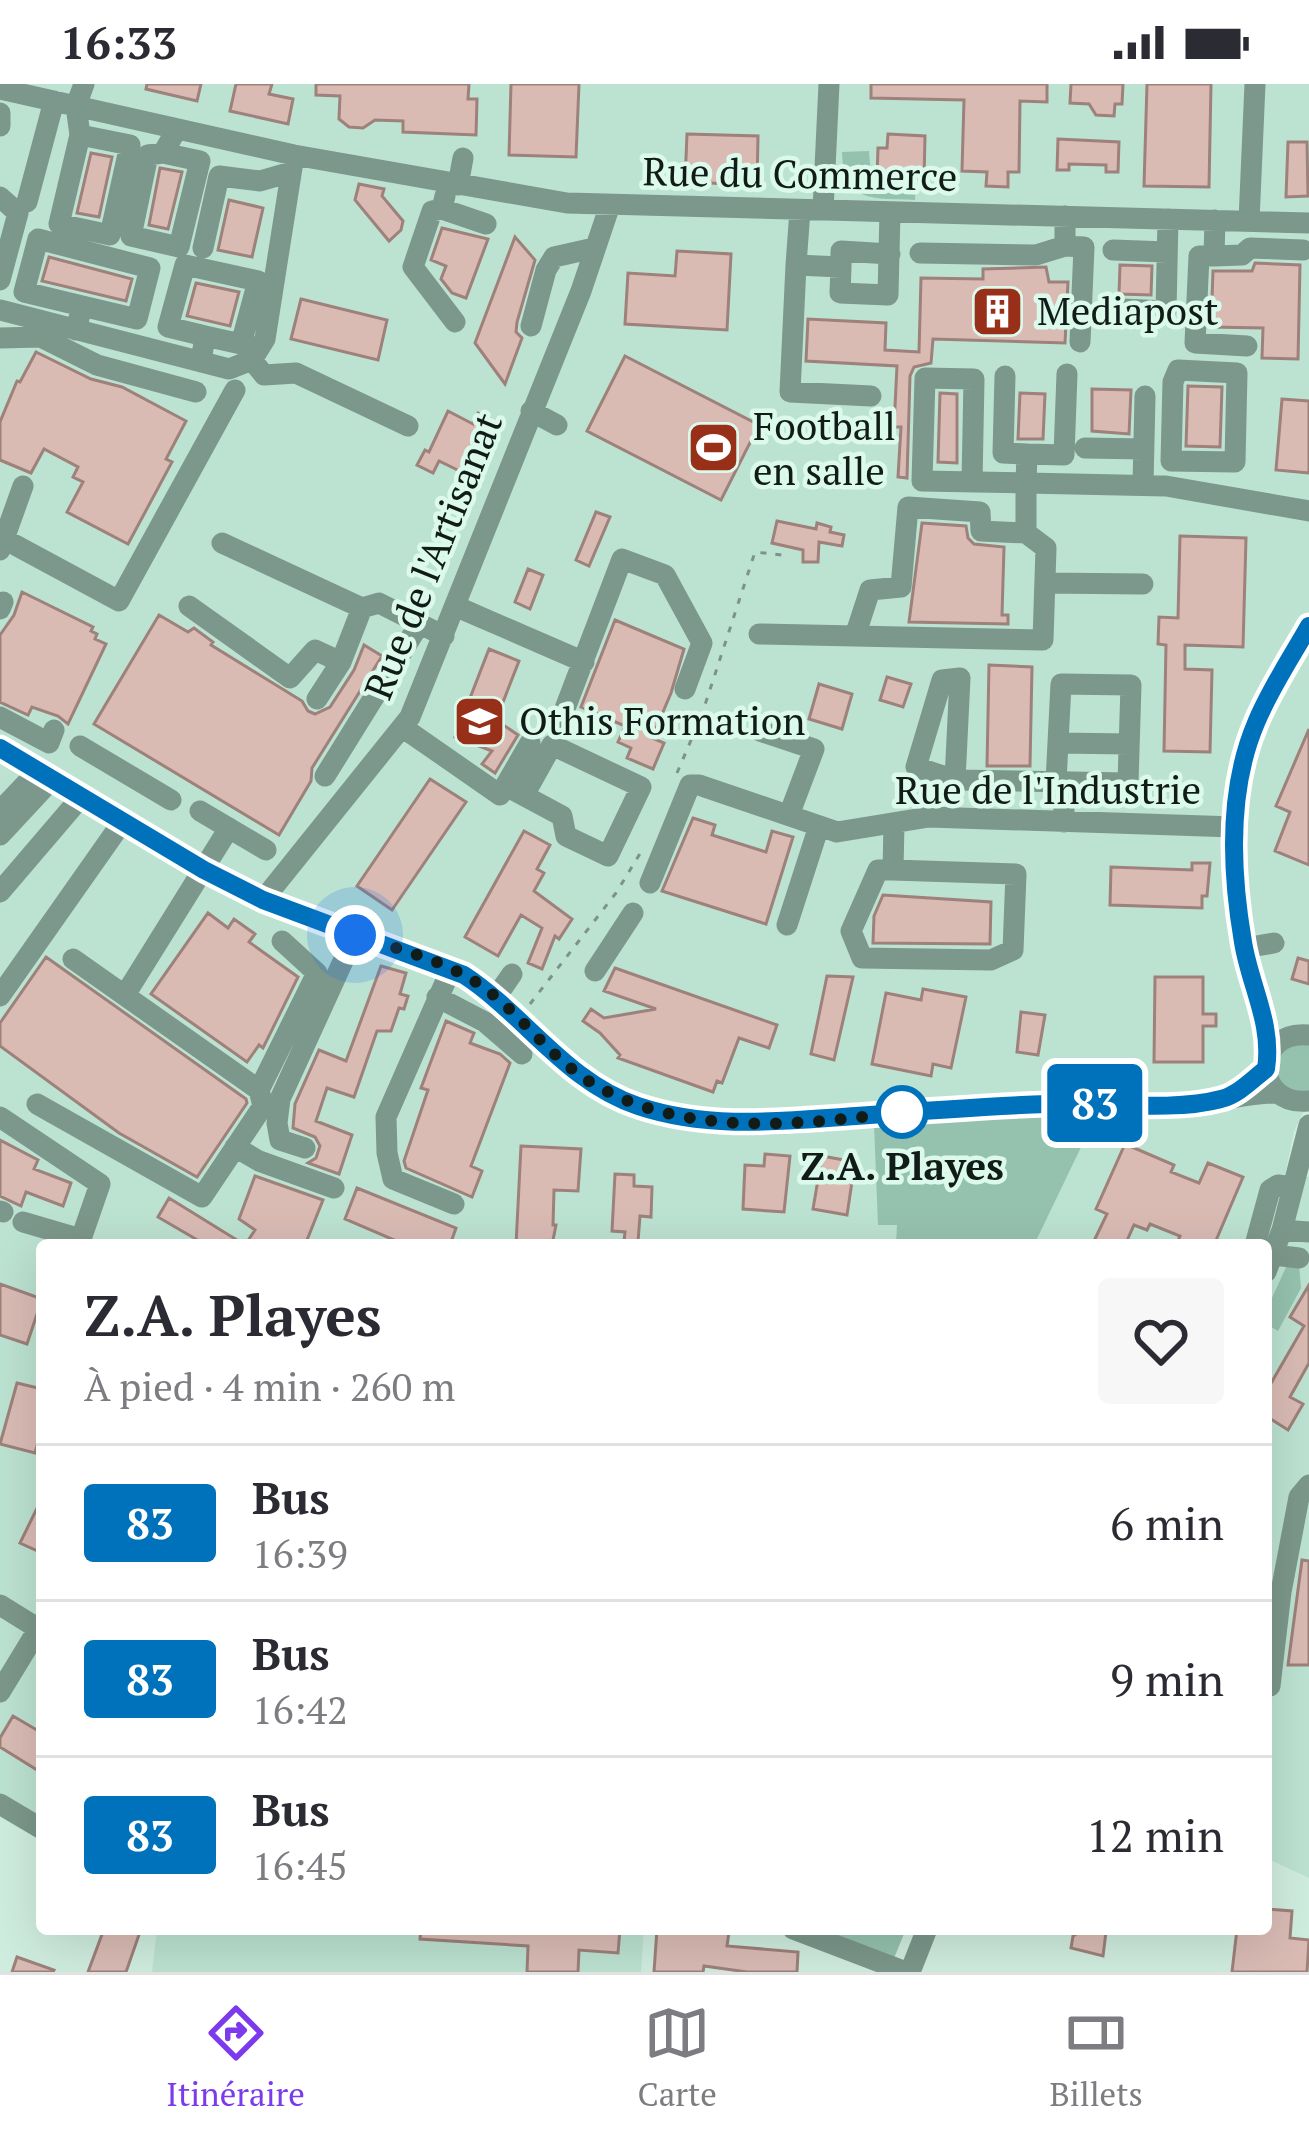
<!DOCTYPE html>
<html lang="fr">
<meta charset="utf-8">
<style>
body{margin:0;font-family:"PT Serif",serif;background:#f7f7f7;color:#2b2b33;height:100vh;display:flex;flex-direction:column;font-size:45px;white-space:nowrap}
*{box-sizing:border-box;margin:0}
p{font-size:39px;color:#7c7c81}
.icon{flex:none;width:66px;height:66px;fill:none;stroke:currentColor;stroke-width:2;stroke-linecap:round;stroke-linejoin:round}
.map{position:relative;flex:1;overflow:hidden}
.panel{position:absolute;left:36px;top:1155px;width:1236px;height:696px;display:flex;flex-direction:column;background:#fff;border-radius:12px;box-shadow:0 12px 48px #0002}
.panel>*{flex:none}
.badge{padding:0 24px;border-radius:9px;font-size:42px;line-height:78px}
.you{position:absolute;width:60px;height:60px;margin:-30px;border:9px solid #fff;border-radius:50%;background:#1a73e8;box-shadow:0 0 0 18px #1a73e833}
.map>.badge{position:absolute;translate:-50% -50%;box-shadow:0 0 0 6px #fff}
.round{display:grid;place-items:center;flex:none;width:126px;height:126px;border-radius:12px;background:#f7f7f7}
.head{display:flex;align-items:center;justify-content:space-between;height:204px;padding:0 48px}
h1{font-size:57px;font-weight:800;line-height:90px}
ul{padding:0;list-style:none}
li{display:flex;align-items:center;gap:36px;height:156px;padding:0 48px;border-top:3px solid #e1e1e2}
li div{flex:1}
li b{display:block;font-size:45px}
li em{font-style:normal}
li .badge{min-width:132px;font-weight:700;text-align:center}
.status{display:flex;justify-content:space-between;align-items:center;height:84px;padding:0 60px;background:#fff;direction:ltr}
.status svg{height:33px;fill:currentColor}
.tabs{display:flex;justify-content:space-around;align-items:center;height:168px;border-top:3px solid #e1e1e2;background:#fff;font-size:33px;color:#7c7c81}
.tabs a{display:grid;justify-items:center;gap:6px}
.tabs .active{color:#7c3aed}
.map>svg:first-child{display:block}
</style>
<div class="status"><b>16:33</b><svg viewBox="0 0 49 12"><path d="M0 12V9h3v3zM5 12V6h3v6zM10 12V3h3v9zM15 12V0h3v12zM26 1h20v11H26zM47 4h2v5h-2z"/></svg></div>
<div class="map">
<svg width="1309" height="1888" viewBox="0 0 1309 1888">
<rect width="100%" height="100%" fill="#cfeddf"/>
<path fill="#bce2d1" d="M0 0H1309V1017L1294 1047 1285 1091 1309 1093V1794L1266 1774V1161H42V1757L0 1733Z
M157 1845H644L641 1888H152Z"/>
<path fill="#95c2af" d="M869 67 871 93 916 95 915 116C875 114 843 120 842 68Z
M1309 951V1017L1268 994 1269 972Z
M1097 1030 1034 1161 896 1160 897 1141H878L874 1040Z
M1299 1180 1301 1204 1278 1247 1266 1240V1227L1287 1181Z
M800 1845H906L892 1879Z"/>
<path fill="#d9bbb4" stroke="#9d817a" stroke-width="3" d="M147 0H201L197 17 146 5Z
M236 0H272L269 10 293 15 288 40 230 27Z
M316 0H469L468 15H477L476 51 403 48V37L375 36 363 44 349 43 339 35 340 12 316 11Z
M511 0H579L576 73 509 71Z
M871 0H1047V18L1020 17 1019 88H1008V103L986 102 987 88 962 87 964 16 871 14Z
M1071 0H1123L1122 20H1115L1114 32 1096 31 1089 20 1070 19Z
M1147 0H1211L1209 103 1144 102Z
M687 50 758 52 757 101 685 98Z
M888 50 925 52 924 96 877 94 878 64H887Z
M1058 55 1119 58 1118 88H1106V81L1069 80V86H1057Z
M1288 58H1307L1308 112 1286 113Z
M91 69 112 73 99 133 77 129Z
M160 84 182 88 168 145 149 141Z
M359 100 384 105 382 112 403 137 401 146 389 157 355 116Z
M229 116 263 124 252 173 218 166Z
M442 144 488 155 466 214 452 209 441 195 446 182 431 176Z
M515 153 535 176 517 238 516 248 522 254 505 300 475 259Z
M677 167 731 170 727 246 625 240 628 189 675 192Z
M49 173 132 195 126 217 42 197Z
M1255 179 1300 181 1298 275 1262 274 1263 244 1211 243 1213 187H1252Z
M1120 181 1152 182 1151 211 1119 210Z
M1046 183 1049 198H1068L1065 259 933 255 931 279 914 283 910 292 907 394 898 393 901 343H894L897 282 806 277 808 235 886 239 885 266 919 268 921 194 983 195V185Z
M196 199 239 208 230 242 187 232Z
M301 215 387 236 378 276 291 255Z
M36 268 91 295 122 303 186 337 166 375 172 378 128 460 67 428 83 398 73 393 78 383 44 365 31 389 0 376V338L17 297 20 298Z
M625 272 759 341 721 416 587 347Z
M1188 302 1222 303 1220 363 1186 362Z
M1092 305 1131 306 1129 350 1092 347Z
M940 309 957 310V379L938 378Z
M1020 309 1045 310 1043 355H1018Z
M1282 315 1309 317V389L1276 386Z
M448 327 473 340 478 329 498 340 472 393 439 377 433 389 417 381 425 366 429 368Z
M596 428 610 433 589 482 576 476Z
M777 437 816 445 817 439 831 443 830 448 844 451 842 462 819 458 818 478H803V466L772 459Z
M922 439 966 442 968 454 974 460 1004 463 1002 531H1008V540L909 538Z
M1180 452 1246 454 1243 563 1185 561V585L1212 586 1210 668 1164 667 1166 561 1158 560 1159 533 1178 534Z
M528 485 543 491 530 525 515 518Z
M22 508 93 543 91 547 97 550 95 555 106 560 68 640 58 632 32 623 28 631 0 618V551L14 531Z
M159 531 188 548 194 544 213 558 211 561 302 617 308 627 315 630 330 623 354 586 364 561 382 572 312 684 311 697 279 751 94 640Z
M615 536 684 565 671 609 652 654 664 659 653 685 627 674 631 664 618 658 625 642 581 623Z
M489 565 519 577 496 636 518 651 495 689 482 680 492 667 455 653Z
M989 581 1032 583 1030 682H987Z
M887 593 911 600 903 623 880 616Z
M819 600 852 610 842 645 809 635Z
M1309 645V781L1275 767 1290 728 1276 722Z
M430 695 466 718 392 826 357 802Z
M693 734 715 741 712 751 766 768 772 747 793 753 766 840 662 807Z
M524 747 550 761 537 785 544 789 534 807 572 835 559 855 555 852 542 885 528 879 542 844 521 831 498 872 465 853Z
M1192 779H1210L1207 812H1202V824L1110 821 1111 783 1192 786Z
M883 811 991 818 990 860 873 859 874 832Z
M208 829 228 844 234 835 255 850 249 858 298 893 263 964 259 961 247 978 151 910Z
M46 873 246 1015 247 1019 197 1093 119 1049 0 962V939Z
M1298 874 1309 877V900L1292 895Z
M381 882 406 889 400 910 408 912 404 925 399 924 391 947H377L354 1013 327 1004 316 1037 352 1051 339 1090 308 1079 316 1074 320 1062 315 1053 293 1044 295 1020 319 966 346 977Z
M615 884 777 941 769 964 739 954 722 999 717 997 713 1008 618 974 620 971 600 949 583 937 591 925 604 934 656 925 604 907Z
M827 892 853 893 834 976 811 970Z
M1155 893H1203V930H1216V942H1203V978H1154Z
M923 905 966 913 951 984 933 980 931 992 872 980 886 909 921 916Z
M1021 928 1045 931 1038 971 1017 968Z
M446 937 474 949 470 959 500 970 510 979 471 1082 482 1087 472 1113 406 1084 404 1077 428 1006 421 1004Z
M0 1056 38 1076 34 1085 71 1099 63 1122 26 1108 21 1122 0 1112Z
M1125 1060 1174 1081 1171 1088 1199 1099 1208 1079 1243 1093 1214 1161H1176L1180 1152 1150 1140 1147 1146 1134 1141 1125 1161H1092L1107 1130 1096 1125Z
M521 1062 581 1065 578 1107 554 1106 553 1141H556L552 1161H516Z
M765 1070 790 1072 784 1128 743 1125 745 1081 764 1082Z
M822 1072 855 1078 847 1131 813 1125Z
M615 1090 634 1091V1102L652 1103 651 1133 640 1132 638 1158 624 1157 625 1148 612 1147Z
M255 1092 323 1116 305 1161H206L158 1133 169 1114 245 1161 255 1146 239 1135Z
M357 1104 456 1144 450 1161H398L399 1158 345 1135Z
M0 1200 42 1215 27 1260 0 1251Z
M1309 1201V1279L1290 1313 1303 1320 1288 1346 1266 1332V1298L1270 1301 1304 1242 1290 1233Z
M17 1299 42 1305V1344L35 1369 0 1360Z
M42 1414V1469L20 1459Z
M1302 1476 1309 1477V1581H1288Z
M13 1632 42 1649V1689L0 1663V1654Z
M1266 1825 1292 1827 1290 1854 1309 1856 1307 1888H1232L1237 1845H1266Z
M104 1845H141L126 1888H88Z
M421 1845H620L618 1869 579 1866 578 1888H527L528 1862 420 1855Z
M657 1845 729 1848 727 1862 798 1868 797 1888H747L704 1882 703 1888H654Z
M1085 1845 1106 1848 1103 1872 1071 1864 1073 1852Z
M17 1873 54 1886 53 1888H12Z"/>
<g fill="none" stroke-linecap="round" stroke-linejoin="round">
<path stroke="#7d938a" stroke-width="3" stroke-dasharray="6 9" stroke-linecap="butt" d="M677 689 701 633 755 468 790 472
M530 920 616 809 641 768"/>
<path stroke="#7c978b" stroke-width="21" d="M0 5 294 71 567 119 1309 139
M0 29V42
M80 51 59 140 110 151 130 61 80 51 76 22 84 0
M163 69 200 77 179 163 131 152 148 71 163 69 177 45
M458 101 463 74
M445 112 442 125 486 140
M0 113 18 129 0 196
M27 118 54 17
M442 125 432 127 413 183 455 238
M800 126 796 181 841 183V167L890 170
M823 126 829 0
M1215 136 1214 172 1242 171 1250 164 1303 166
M1249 137 1255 0
M1065 162 1084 163 1080 258
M203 164 219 92 260 97 291 88
M1113 166 1167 168
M920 169 1036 171 1065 162V132
M1214 172H1199L1195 259 1247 262
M796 181 790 308 871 312
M841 183 840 209 888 211 890 128
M1122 225 1166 227 1168 135
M0 226 229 285 252 276 265 255 294 71
M531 242 546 186 554 173 594 164
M76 246 82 222 137 235 150 184 38 155 24 208 82 222
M0 254 41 253 97 281 196 308
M252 276 264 291 296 289 408 342
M201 278 205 252 241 260 258 197 185 181 168 243 205 252
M1178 286 1237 289 1235 378 1171 377 1173 298Z
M1005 292 1003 369 1027 370
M531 327 557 341
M1085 364 1144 365
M972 398 974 295 925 294 922 397 1026 399 1027 370 1064 371 1067 290
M1143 401 1145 312
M4 455 23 402
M222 459 362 524
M0 466 4 455 119 517 235 306
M1045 499 1143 500
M189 522 290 594 315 566 341 578
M455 522 584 578
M0 525 3 518
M856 549 870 506 901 503 908 423 980 428 981 447 1026 449
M759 550 1043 556 1046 464 1026 449V399L1166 402 1309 427
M317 615 341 578 362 524 379 519 444 552
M0 633 49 659 54 646
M561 635 622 475 665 491 702 559 685 605
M402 643 500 711 530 659
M760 647 814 665 789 731
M1058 659 1129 660
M80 662 171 716
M0 664 204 786 263 816 464 891C523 930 563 989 630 1019 720 1059 851 1032 948 1025 1030 1019 1113 1024 1195 1019 1223 1017 1249 1009 1277 1009
M325 692 420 539
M955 696 916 683 942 596 960 594 955 696 1128 699 1131 601 1061 600 1056 698 1064 707V738
M506 702 562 732 566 752 608 772 641 703 552 661 524 711
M0 727 39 686
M200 727 266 766
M0 751 53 694
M893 786H878L851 847 862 874 991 876 1013 866 1016 790 893 786 894 739
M650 799 690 701H699L837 748 929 733 1235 743
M0 808 82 712
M263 816 410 633 581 207 610 121
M787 841 819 742
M1244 864 1274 859
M451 885 386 1033 387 1069 393 1095 454 1120
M595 887 633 829
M125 911 229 744
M0 912 123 737
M437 913 485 938 522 970
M496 913 512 890
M1309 951C1252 945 1253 1023 1309 1017
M1269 972C1265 934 1253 902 1244 865 1228 797 1229 713 1252 647 1266 610 1289 576 1309 542
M259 1006 317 889 282 857
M37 1020 202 1113 263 1022 259 1006 73 875
M0 1033 100 1100 81 1155 23 1138
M235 1063 259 1077 334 1104
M305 1064 280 1056 277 1039 280 1015 355 851
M0 1127 3 1128
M1282 1146 1309 1148
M1255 1161 1270 1106 1278 1101 1293 1103
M1274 1171 1299 1174
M1266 1188 1282 1146 1309 1041
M0 1521 42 1547
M1270 1602 1281 1508 1299 1413 1309 1401
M0 1608 42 1539
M0 1720 42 1745
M793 1845 906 1888
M910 1888 927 1845"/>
</g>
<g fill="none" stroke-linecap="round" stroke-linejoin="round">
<defs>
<path id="line" d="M0 664 204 786 263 816 464 891C525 931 566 998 638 1022 710 1046 782 1037 856 1032 920 1027 984 1022 1048 1020 1099 1018 1174 1028 1221 1015 1238 1011 1253 995 1266 985 1273 939 1250 902 1243 858 1231 788 1227 707 1256 639 1270 605 1291 574 1309 542"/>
</defs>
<use href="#line" stroke="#fff" stroke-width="27"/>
<use href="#line" stroke="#0072bc" stroke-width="18"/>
<path stroke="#111c18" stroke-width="12" stroke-dasharray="0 21.6" d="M355 851C401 866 453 878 491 909 527 938 554 977 595 1001 687 1054 802 1041 902 1028"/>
</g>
<defs>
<symbol id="building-square" viewBox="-11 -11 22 22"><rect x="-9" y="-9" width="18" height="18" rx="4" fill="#982f18" stroke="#dcfaec"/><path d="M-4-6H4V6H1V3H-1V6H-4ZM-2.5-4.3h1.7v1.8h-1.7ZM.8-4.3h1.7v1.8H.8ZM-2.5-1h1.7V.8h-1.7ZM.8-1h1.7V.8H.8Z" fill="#fff"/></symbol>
<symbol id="stadium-square" viewBox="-11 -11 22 22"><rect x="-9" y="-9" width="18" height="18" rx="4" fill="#982f18" stroke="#dcfaec"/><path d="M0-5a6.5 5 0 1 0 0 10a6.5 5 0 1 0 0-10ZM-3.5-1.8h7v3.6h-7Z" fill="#fff"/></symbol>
<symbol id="university-square" viewBox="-11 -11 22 22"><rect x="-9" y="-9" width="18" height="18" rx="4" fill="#982f18" stroke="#dcfaec"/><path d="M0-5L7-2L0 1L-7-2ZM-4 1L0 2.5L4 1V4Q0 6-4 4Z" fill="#fff"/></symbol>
</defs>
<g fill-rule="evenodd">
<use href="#building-square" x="968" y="198" width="59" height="59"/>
<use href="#stadium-square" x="684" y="334" width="59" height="59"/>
<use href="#university-square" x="450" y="608" width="59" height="59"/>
</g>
<circle fill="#fff" stroke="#0072bc" stroke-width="6" cx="902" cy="1028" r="24"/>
<g text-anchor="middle" stroke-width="9" stroke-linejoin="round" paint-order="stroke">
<g font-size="39" fill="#111c18" stroke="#dcfaec">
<text transform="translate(800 90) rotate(1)" y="14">Rue du Commerce</text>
<text transform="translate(433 472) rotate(-68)" y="14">Rue de l'Artisanat</text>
<text x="1048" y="720">Rue de l'Industrie</text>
</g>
<g font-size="39" fill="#111c18" stroke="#dcfaec" text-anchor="start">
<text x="1037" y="241">Mediapost</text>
<text x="753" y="356">Football<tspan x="753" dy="45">en salle</tspan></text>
<text x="519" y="651">Othis Formation</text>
</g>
<g font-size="39" font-weight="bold" fill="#111c18" stroke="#dcfaec">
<text x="902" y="1096">Z.A. Playes</text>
</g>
</g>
</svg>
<div class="you" style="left:355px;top:851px"></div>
<b class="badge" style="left:1095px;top:1019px;background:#0072bc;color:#fff">83</b>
<section class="panel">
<div class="head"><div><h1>Z.A. Playes</h1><p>À pied · 4 min · 260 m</p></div><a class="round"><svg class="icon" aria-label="heart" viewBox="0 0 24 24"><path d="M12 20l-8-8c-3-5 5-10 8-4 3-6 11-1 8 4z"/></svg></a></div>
<ul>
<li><span class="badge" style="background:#0072bc;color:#fff">83</span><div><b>Bus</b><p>16:39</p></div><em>6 min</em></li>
<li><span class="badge" style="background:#0072bc;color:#fff">83</span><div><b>Bus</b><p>16:42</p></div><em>9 min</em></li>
<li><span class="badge" style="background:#0072bc;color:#fff">83</span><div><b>Bus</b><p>16:45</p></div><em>12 min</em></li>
</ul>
</section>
</div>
<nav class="tabs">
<a class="active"><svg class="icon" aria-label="directions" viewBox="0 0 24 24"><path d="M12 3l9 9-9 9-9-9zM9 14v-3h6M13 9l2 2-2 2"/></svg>Itinéraire</a>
<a><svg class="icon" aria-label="map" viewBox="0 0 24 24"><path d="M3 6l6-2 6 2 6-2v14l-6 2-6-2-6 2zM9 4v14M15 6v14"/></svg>Carte</a>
<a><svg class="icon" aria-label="tickets" viewBox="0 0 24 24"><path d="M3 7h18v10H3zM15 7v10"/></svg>Billets</a>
</nav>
